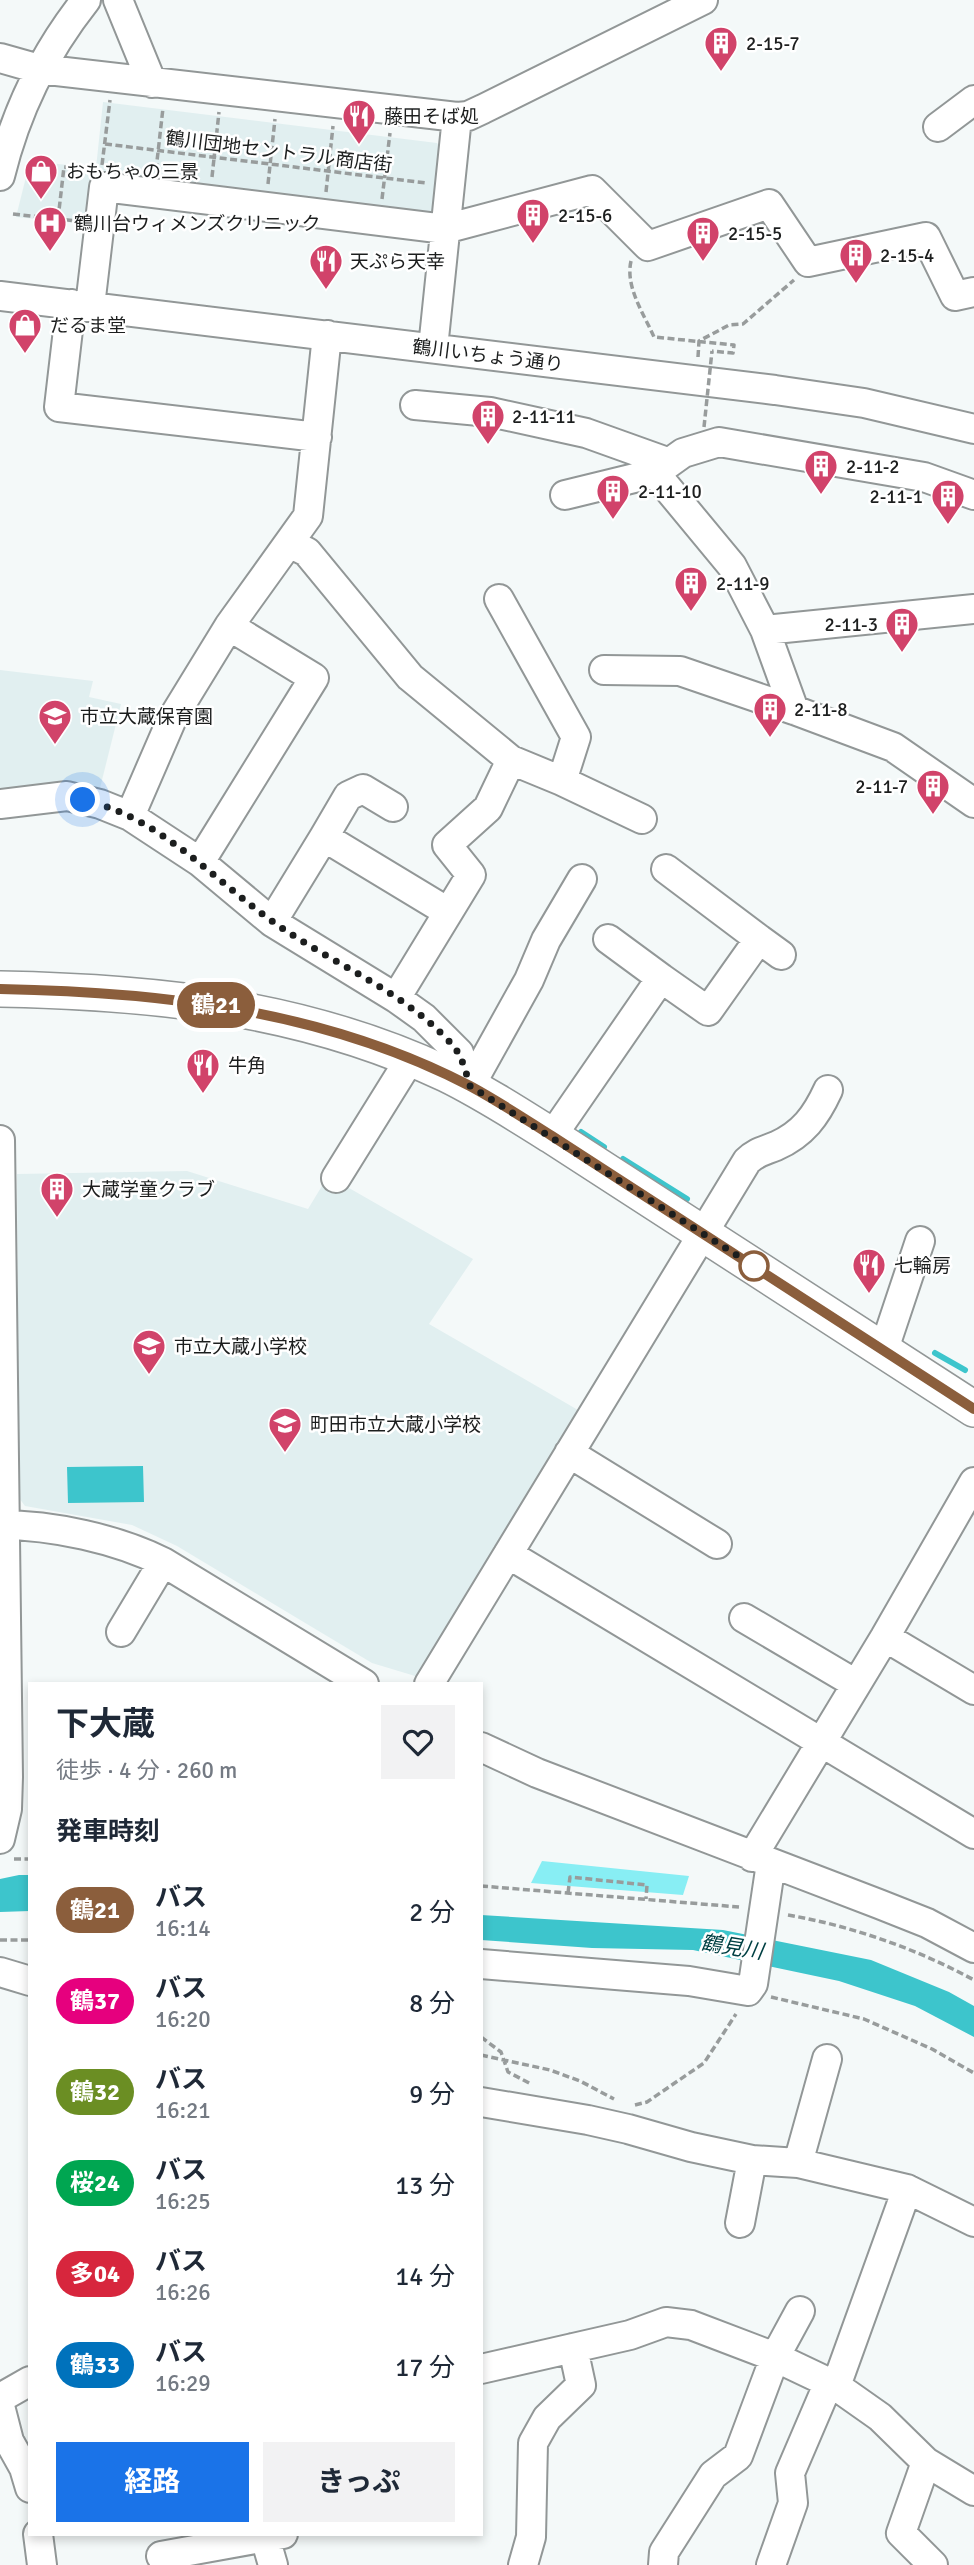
<!DOCTYPE html>
<html lang="ja">
<meta charset="utf-8">
<style>
body{margin:0;font-family:Signika,"Noto Sans JP",sans-serif;background:#f2f2f3;color:#1f2937;height:100vh;display:flex;flex-direction:column;font-size:26px;white-space:nowrap}
*{box-sizing:border-box;margin:0}
p{font-size:23px;color:#747a83}
.icon{flex:none;width:38px;height:38px;fill:none;stroke:currentColor;stroke-width:2;stroke-linecap:round;stroke-linejoin:round}
.map{position:relative;flex:1;overflow:hidden}
.sheet{position:absolute;left:28px;top:1682px;width:455px;height:854px;display:flex;flex-direction:column;background:#fff;border-radius:0px;box-shadow:0 4px 10px #0003}
.sheet>*{flex:none}
.badge{padding:0 14px;border-radius:23px;font-size:24px;line-height:46px}
.you{position:absolute;width:35px;height:35px;margin:-18px;border:5px solid #fff;border-radius:50%;background:#1a73e8;box-shadow:0 0 0 10px #1a73e833}
.map>.badge{position:absolute;translate:-50% -50%;box-shadow:0 0 0 4px #fff}
h2{padding:0 28px;font-size:26px;line-height:63px}
.round{display:grid;place-items:center;flex:none;width:74px;height:74px;border-radius:0px;background:#f2f2f3}
.headline{display:flex;align-items:center;justify-content:space-between;height:119px;padding:0 28px}
h1{font-size:33px;font-weight:700;line-height:52px}
.cta{display:flex;gap:14px;margin-top:auto;padding:14px 28px}
.cta a{flex:1;height:80px;border-radius:0px;background:#1a73e8;color:#fff;font-size:28px;font-weight:700;line-height:80px;text-align:center}
.cta a+a{background:#f2f2f3;color:#1f2937}
ul{padding:0;list-style:none}
li{display:flex;align-items:center;gap:21px;height:91px;padding:0 28px}
li div{flex:1}
li b{display:block;font-size:26px}
li em{font-style:normal}
li .badge{min-width:77px;font-weight:700;text-align:center}
.map>svg:first-child{display:block}
</style>
<div class="map">
<svg width="974" height="2565" viewBox="0 0 974 2565">
<rect width="100%" height="100%" fill="#f4f9f9"/>
<path fill="#e1eff0" d="M103 102 437 143 445 154 437 222 101 182 96 225 16 217 30 161 96 168Z
M0 670 93 681 89 697 121 704 100 788 94 792 0 794Z
M187 1171 308 1209 328 1176 473 1259 429 1324 578 1410 422 1672 415 1676 372 1663 177 1546 132 1525 25 1506 19 1498 17 1174Z"/>
<path fill="#88eef4" d="M542 1861 689 1876 683 1895 531 1883Z"/>
<path fill="#3dc5cc" d="M143 1466 144 1502 68 1503 67 1467Z
M19 1875H30V1911L0 1912V1879Z
M481 1915 723 1930 871 1960 949 1992 974 2006V2037L915 2006 839 1981 693 1950 592 1948 481 1940Z"/>
<g fill="none" stroke-linecap="round" stroke-linejoin="round">
<path stroke="#3dc5cc" stroke-width="6" d="M581 1132 604 1147
M623 1159 687 1199
M935 1353 965 1370"/>
<defs>
<path id="minor" d="M118 0 152 83
M0 58 39 69 457 117 468 116 483 109 703 0
M938 127 974 100
M0 176C16 110 44 53 86 0
M0 296 775 390 864 403 974 429
M71 304 59 407 317 437
M90 306 104 187 445 229 592 190 648 246 769 204 808 262 926 237 955 296 974 292
M433 348 457 117
M415 405 490 412 586 433 667 462
M655 473 732 566 765 630 794 710
M565 495 655 473 683 453 719 442 924 477 974 495
M289 543 307 552 410 677 511 760 562 781 642 819
M499 599 576 737 562 781
M765 630 974 609
M604 670 680 671 794 710 893 747 974 803
M0 804 67 796 100 804 130 816 200 862 272 922 396 998 424 1018 459 1053 470 1086
M130 816 172 719 229 626 308 516 327 335
M324 837 348 796 363 789 393 807
M200 862 314 678 229 626
M272 922 324 837 448 912
M759 939 781 955
M661 978 708 1011 759 939 666 869
M396 998 471 875 447 845 488 808 511 760
M470 1086 529 980 546 940 582 879
M552 1136 661 978 608 939
M0 1140 8 1777 7 1809 0 1839
M336 1178 410 1059
M884 1349 920 1241
M569 1453 717 1544
M0 1525C53 1525 117 1539 163 1562L364 1684
M508 1554 974 1834
M744 1618 856 1684
M121 1632 163 1562
M885 1637 974 1690
M429 1684 747 1161C756 1152 764 1151 776 1146 803 1134 816 1116 828 1090
M481 1747 537 1773 879 1904 927 1923 974 1948
M752 1857 885 1637 974 1482
M481 1964 689 1981 748 1991 753 1984 771 1863
M0 1972 30 1981
M481 2102 588 2120 628 2129 691 2147 752 2160 798 2163 907 2189 974 2222
M798 2163 827 2059
M740 2223 752 2160
M481 2369 630 2335 666 2322 691 2325 775 2357 836 2386 880 2417 926 2462 974 2491
M836 2386 907 2189
M0 2398 30 2381
M0 2406 9 2441 24 2468 30 2488
M926 2462 901 2533 933 2565
M38 2534 42 2565
M264 2534 273 2565
M161 2556 283 2534
M523 2565 531 2537 533 2443 547 2418 581 2385 573 2348
M663 2565 664 2552 713 2475 738 2456 775 2357 800 2311
M771 2565 793 2503 790 2473 829 2382"/>
<path id="major" d="M0 989C156 992 303 1007 446 1074 483 1092 517 1114 552 1136L974 1409"/>
</defs>
<use href="#minor" stroke="#929797" stroke-width="32"/>
<use href="#major" stroke="#929797" stroke-width="38"/>
<path stroke="#989c9c" stroke-width="3.5" stroke-dasharray="7 3.5" stroke-linecap="butt" d="M105 144 426 183
M102 165 110 100
M156 170 163 108
M212 177 219 112
M268 184 275 119
M326 192 333 126
M382 199 390 133
M13 214 77 221
M58 219 64 167 89 169
M631 261C625 287 644 314 654 337L734 345 733 353 712 351
M698 357 699 341 729 325 743 324 794 280
M14 1859H30
M481 1886 739 1907
M568 1893 570 1877 647 1885 646 1899
M788 1915C852 1926 917 1949 974 1980
M0 1940H30
M771 1997 864 2019 932 2049 974 2073
M481 2037 501 2052 508 2072 531 2084
M481 2055 550 2070 580 2081 614 2099
M635 2105 647 2102 704 2063 736 2014"/>
<use href="#minor" stroke="#fff" stroke-width="28"/>
<use href="#major" stroke="#fff" stroke-width="35"/>
<path stroke="#989c9c" stroke-width="3.5" stroke-dasharray="7 3.5" stroke-linecap="butt" d="M704 427 712 351"/>
</g>
<g fill="none" stroke-linecap="round" stroke-linejoin="round">
<defs>
<path id="line" d="M0 989C162 992 324 1010 470 1086 498 1101 525 1119 552 1136L974 1409"/>
</defs>
<use href="#line" stroke="#fff" stroke-width="16"/>
<use href="#line" stroke="#8b5e3c" stroke-width="10"/>
<path stroke="#1c1e1e" stroke-width="7" stroke-dasharray="0 12.6" d="M83 800C164 817 221 889 288 932 332 961 382 984 423 1017 433 1025 455 1045 460 1056 464 1065 467 1076 470 1086L754 1266"/>
</g>
<defs>
<symbol id="building-pin" viewBox="-11 -11 22 30"><path d="M0 17L-7.5 6A9.5 9.5 0 1 1 7.5 6Z" fill="#d1436a" stroke="#fff"/><path d="M-4-6H4V6H1V3H-1V6H-4ZM-2.5-4.3h1.7v1.8h-1.7ZM.8-4.3h1.7v1.8H.8ZM-2.5-1h1.7V.8h-1.7ZM.8-1h1.7V.8H.8Z" fill="#fff"/></symbol>
<symbol id="restaurant-pin" viewBox="-11 -11 22 30"><path d="M0 17L-7.5 6A9.5 9.5 0 1 1 7.5 6Z" fill="#d1436a" stroke="#fff"/><path d="M-5-6h1v4h1v-4h1v4h1v-4h1v5L-1.5 .5V6h-2V.5L-5-1ZM5-6V6H3V1.5H1.5Q1.5-4 5-6Z" fill="#fff"/></symbol>
<symbol id="shop-pin" viewBox="-11 -11 22 30"><path d="M0 17L-7.5 6A9.5 9.5 0 1 1 7.5 6Z" fill="#d1436a" stroke="#fff"/><path d="M-5-2.5h2.3a2.7 3.5 0 0 1 5.4 0H5L5.5 6h-11ZM-1.5-2.5h3a1.5 2.3 0 0 0-3 0Z" fill="#fff"/></symbol>
<symbol id="hospital-pin" viewBox="-11 -11 22 30"><path d="M0 17L-7.5 6A9.5 9.5 0 1 1 7.5 6Z" fill="#d1436a" stroke="#fff"/><path d="M-5-5h3v3.5h4V-5h3V5h-3V1.5h-4V5h-3Z" fill="#fff"/></symbol>
<symbol id="school-pin" viewBox="-11 -11 22 30"><path d="M0 17L-7.5 6A9.5 9.5 0 1 1 7.5 6Z" fill="#d1436a" stroke="#fff"/><path d="M0-5L7-2L0 1L-7-2ZM-4 1L0 2.5L4 1V4Q0 6-4 4Z" fill="#fff"/></symbol>
</defs>
<g fill-rule="evenodd">
<use href="#building-pin" x="702" y="24" width="38" height="52"/>
<use href="#restaurant-pin" x="340" y="97" width="38" height="52"/>
<use href="#shop-pin" x="22" y="152" width="38" height="52"/>
<use href="#building-pin" x="514" y="196" width="38" height="52"/>
<use href="#hospital-pin" x="31" y="204" width="38" height="52"/>
<use href="#building-pin" x="684" y="214" width="38" height="52"/>
<use href="#building-pin" x="837" y="236" width="38" height="52"/>
<use href="#restaurant-pin" x="307" y="242" width="38" height="52"/>
<use href="#shop-pin" x="6" y="306" width="38" height="52"/>
<use href="#building-pin" x="469" y="397" width="38" height="52"/>
<use href="#building-pin" x="802" y="447" width="38" height="52"/>
<use href="#building-pin" x="594" y="472" width="38" height="52"/>
<use href="#building-pin" x="929" y="477" width="38" height="52"/>
<use href="#building-pin" x="672" y="564" width="38" height="52"/>
<use href="#building-pin" x="883" y="605" width="38" height="52"/>
<use href="#building-pin" x="751" y="690" width="38" height="52"/>
<use href="#school-pin" x="36" y="697" width="38" height="52"/>
<use href="#building-pin" x="914" y="767" width="38" height="52"/>
<use href="#restaurant-pin" x="184" y="1046" width="38" height="52"/>
<use href="#building-pin" x="38" y="1170" width="38" height="52"/>
<use href="#restaurant-pin" x="850" y="1246" width="38" height="52"/>
<use href="#school-pin" x="130" y="1327" width="38" height="52"/>
<use href="#school-pin" x="266" y="1405" width="38" height="52"/>
</g>
<circle fill="#fff" stroke="#8b5e3c" stroke-width="3.5" cx="754" cy="1266" r="14"/>
<g text-anchor="middle" stroke-width="5" stroke-linejoin="round" paint-order="stroke">
<g font-size="19" fill="#1c1e1e" stroke="#fff" text-anchor="start">
<text x="746" y="50">2-15-7</text>
<text x="384" y="123">藤田そば処</text>
<text x="66" y="178">おもちゃの三景</text>
<text x="558" y="222">2-15-6</text>
<text x="74" y="230">鶴川台ウィメンズクリニック</text>
<text x="728" y="240">2-15-5</text>
<text x="880" y="262">2-15-4</text>
<text x="350" y="268">天ぷら天幸</text>
<text x="50" y="332">だるま堂</text>
<text x="512" y="423">2-11-11</text>
<text x="846" y="473">2-11-2</text>
<text x="638" y="498">2-11-10</text>
<text x="923" y="503" text-anchor="end">2-11-1</text>
<text x="716" y="590">2-11-9</text>
<text x="878" y="631" text-anchor="end">2-11-3</text>
<text x="794" y="716">2-11-8</text>
<text x="80" y="723">市立大蔵保育園</text>
<text x="908" y="793" text-anchor="end">2-11-7</text>
<text x="228" y="1072">牛角</text>
<text x="82" y="1196">大蔵学童クラブ</text>
<text x="894" y="1272">七輪房</text>
<text x="174" y="1353">市立大蔵小学校</text>
<text x="310" y="1431">町田市立大蔵小学校</text>
</g>
<g font-size="19" fill="#1c1e1e" stroke="#fff">
<text transform="translate(279 151) rotate(7)" y="7">鶴川団地セントラル商店街</text>
<text transform="translate(488 355) rotate(7)" y="7">鶴川いちょう通り</text>
</g>
<g font-size="21" font-style="italic" fill="#004043" stroke="#fff">
<text transform="translate(732 1947) rotate(9)" y="7">鶴見川</text>
</g>
</g>
</svg>
<div class="you" style="left:83px;top:800px"></div>
<b class="badge" style="left:216px;top:1005px;background:#8b5e3c;color:#fff">鶴21</b>
<section class="sheet">
<div class="headline"><div><h1>下大蔵</h1><p>徒歩 · 4 分 · 260 m</p></div><a class="round"><svg class="icon" aria-label="heart" viewBox="0 0 24 24"><path d="M12 20l-8-8c-3-5 5-10 8-4 3-6 11-1 8 4z"/></svg></a></div>
<h2>発車時刻</h2>
<ul>
<li><span class="badge" style="background:#8b5e3c;color:#fff">鶴21</span><div><b>バス</b><p>16:14</p></div><em>2 分</em></li>
<li><span class="badge" style="background:#e6007e;color:#fff">鶴37</span><div><b>バス</b><p>16:20</p></div><em>8 分</em></li>
<li><span class="badge" style="background:#6b8e23;color:#fff">鶴32</span><div><b>バス</b><p>16:21</p></div><em>9 分</em></li>
<li><span class="badge" style="background:#00a651;color:#fff">桜24</span><div><b>バス</b><p>16:25</p></div><em>13 分</em></li>
<li><span class="badge" style="background:#d7263d;color:#fff">多04</span><div><b>バス</b><p>16:26</p></div><em>14 分</em></li>
<li><span class="badge" style="background:#0072bc;color:#fff">鶴33</span><div><b>バス</b><p>16:29</p></div><em>17 分</em></li>
</ul>
<div class="cta"><a>経路</a><a>きっぷ</a></div>
</section>
</div>
